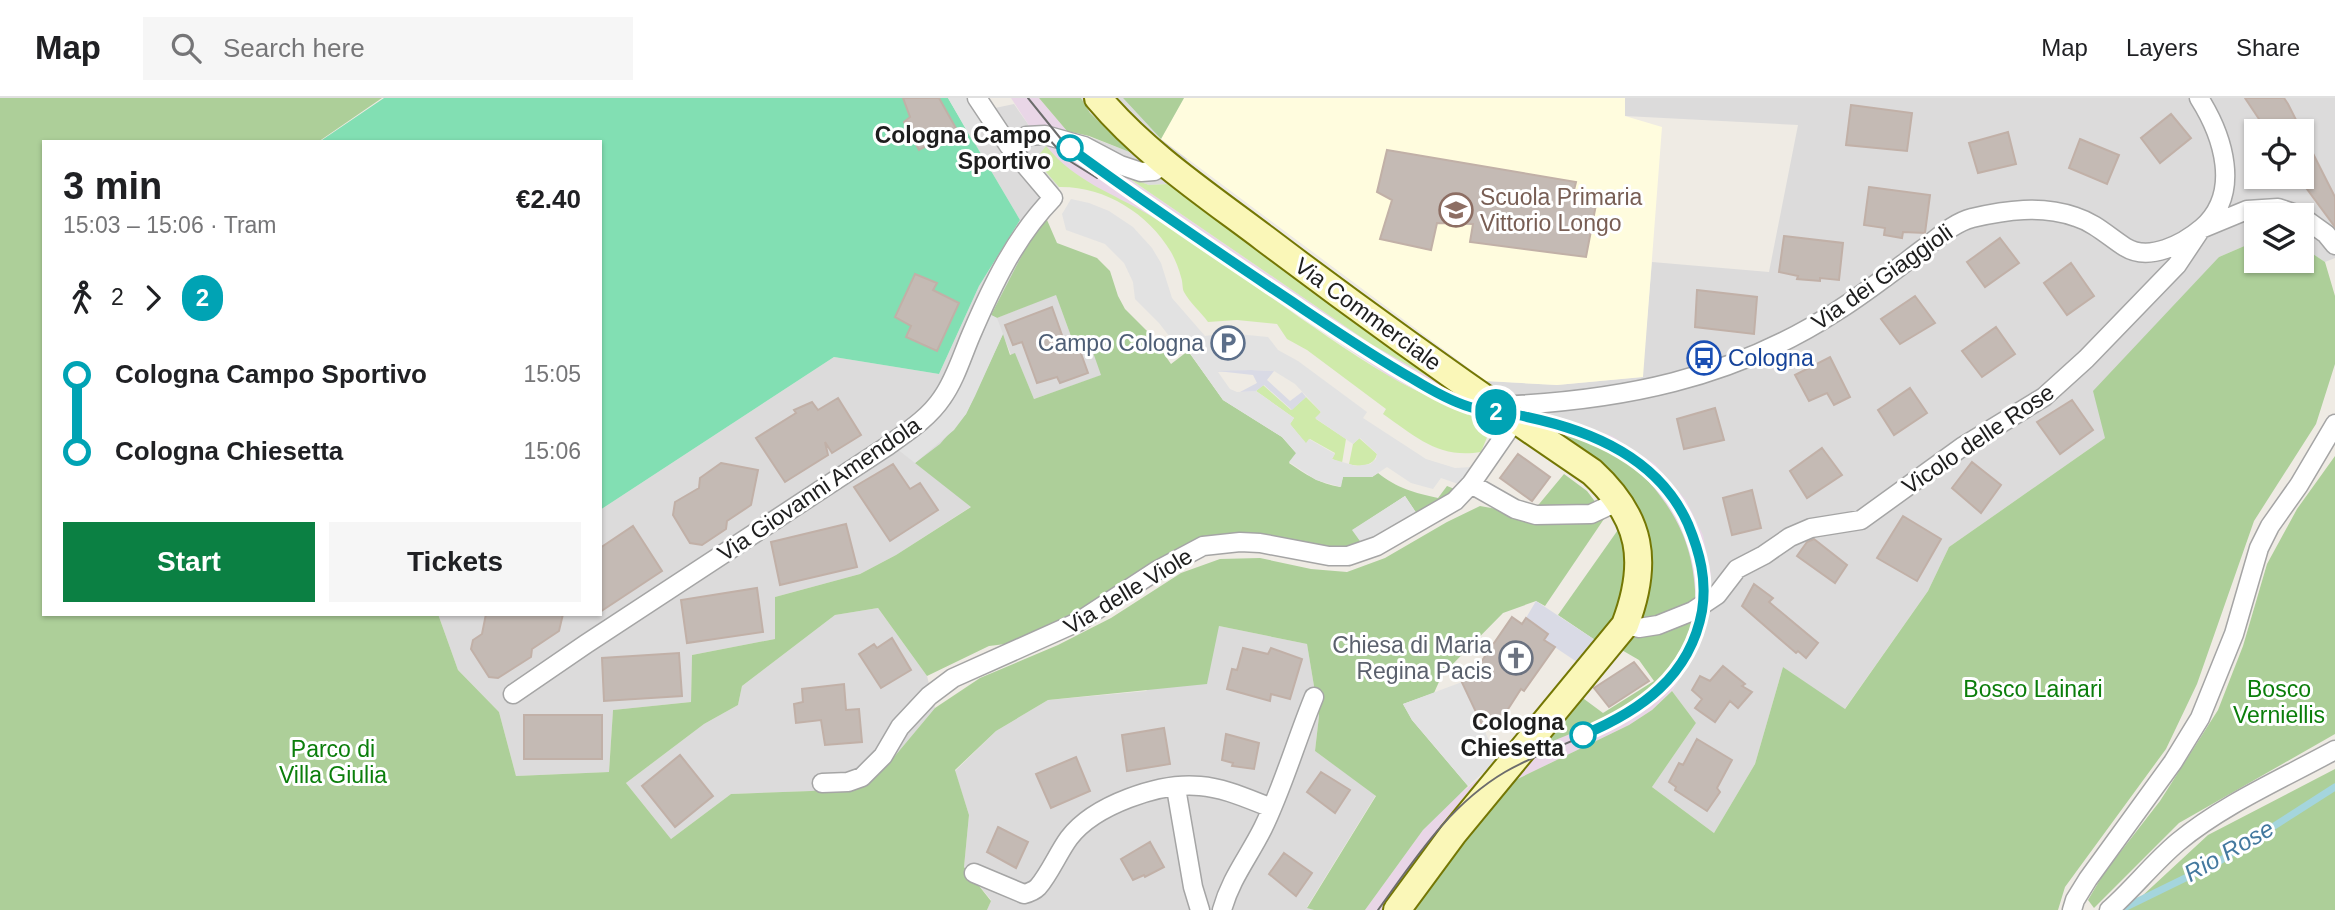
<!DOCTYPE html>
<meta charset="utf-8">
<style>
body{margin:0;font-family:Helvetica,sans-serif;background:#f6f6f6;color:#202124;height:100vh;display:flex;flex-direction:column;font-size:26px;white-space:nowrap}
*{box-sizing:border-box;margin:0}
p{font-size:23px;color:#757577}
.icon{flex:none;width:38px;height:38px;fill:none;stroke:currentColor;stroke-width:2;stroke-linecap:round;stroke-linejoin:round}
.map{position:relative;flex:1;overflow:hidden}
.drawer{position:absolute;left:42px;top:42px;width:560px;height:476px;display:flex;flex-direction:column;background:#fff;border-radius:0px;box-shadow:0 2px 5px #0004}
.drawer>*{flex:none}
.badge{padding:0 14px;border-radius:23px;font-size:24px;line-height:46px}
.controls{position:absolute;left:2244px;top:21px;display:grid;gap:14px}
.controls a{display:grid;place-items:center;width:70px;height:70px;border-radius:0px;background:#fff;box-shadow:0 2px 5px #0004;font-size:35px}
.map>.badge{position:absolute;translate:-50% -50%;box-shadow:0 0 0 4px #fff}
.legs{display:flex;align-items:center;gap:10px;height:77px;padding:0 21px;font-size:23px}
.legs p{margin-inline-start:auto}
.headline{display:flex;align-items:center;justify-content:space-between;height:119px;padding:0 21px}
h1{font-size:38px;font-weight:700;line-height:52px}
.cta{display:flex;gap:14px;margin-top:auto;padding:14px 21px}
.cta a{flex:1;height:80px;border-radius:0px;background:#0b8043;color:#fff;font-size:28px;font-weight:700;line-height:80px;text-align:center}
.cta a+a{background:#f6f6f6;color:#202124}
ul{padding:0 21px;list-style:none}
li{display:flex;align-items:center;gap:24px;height:77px;font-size:26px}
li i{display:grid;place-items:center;width:10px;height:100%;margin:0 9px;background:currentColor}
li i::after{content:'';width:18px;height:18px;margin:-9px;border:5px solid;border-radius:50%;background:#fff}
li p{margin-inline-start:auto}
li:first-child i{background:linear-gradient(#0000 50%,currentColor 0)}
li:last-child i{background:linear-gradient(currentColor 50%,#0000 0)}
header{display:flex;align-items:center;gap:42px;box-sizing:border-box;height:98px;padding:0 35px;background:#fff;border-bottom:2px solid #e0e0e0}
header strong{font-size:33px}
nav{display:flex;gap:38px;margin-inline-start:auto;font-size:24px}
.search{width:490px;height:63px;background:#f6f6f6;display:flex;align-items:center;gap:18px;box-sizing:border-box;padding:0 24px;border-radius:0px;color:#757577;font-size:26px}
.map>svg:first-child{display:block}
</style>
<header>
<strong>Map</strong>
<div class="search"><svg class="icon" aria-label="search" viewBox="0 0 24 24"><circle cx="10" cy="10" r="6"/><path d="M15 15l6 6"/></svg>Search here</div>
<nav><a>Map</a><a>Layers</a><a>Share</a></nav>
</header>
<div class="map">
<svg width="2335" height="812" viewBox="0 0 2335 812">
<rect width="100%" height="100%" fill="#efebe4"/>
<path fill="#dcdbdb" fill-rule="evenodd" d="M948 0H988L995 10 1014 6 1030 29 1087 38 1130 54 1090 15 1081 0H1123L1161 41 1187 61 1168 86 1149 87 1127 79 1096 63 1039 66 1059 89 991 217 997 220 1056 196 1072 241 1089 242 1102 277 1034 301 1015 256 1011 257 1003 237 972 408 896 457 860 476 775 499V541L692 557 691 604 613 612 609 674 516 678 499 614 458 572 438 516H600V412L834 259 939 276 979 188 1020 122Z
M1625 0H2335V160L2325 164 2301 148V117H2256V143L2219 159 2105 340 1949 449 1928 493 1844 612 1783 569 1755 666 1714 735 1652 689 1696 625 1672 593 1699 548 1710 514 1711 476 1567 323 1518 313 1486 283 1557 287 1642 279 1652 164 1769 174 1798 27 1625 18ZM2256 33H2301V79H2256Z
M878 510 927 578 935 610 889 665 864 688 811 693 731 696 671 741 626 685 704 626 738 607 742 588 835 517Z
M1219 528 1307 546 1319 618 1315 653 1376 697 1307 809 1314 812H987L991 802 964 769 969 717 955 673 996 633 1048 602 1146 593Z"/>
<path fill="#e9d6e7" d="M1011 0H1039L1067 33 1030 29Z
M1046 48 1096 63 1127 79 1371 246 1443 287 1486 320 1444 306 1390 279 1151 118 1084 83 1061 66Z
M1518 313 1567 323 1612 338 1655 366 1686 402 1703 437 1711 476 1710 496 1696 506 1616 355 1538 329Z
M1710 514 1699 548 1672 593 1652 612 1629 627 1501 689 1532 652 1624 612 1660 581 1678 557 1693 521Z
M1483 677 1487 683 1388 812H1365L1423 732 1451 703Z"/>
<path fill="#fffcde" d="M1184 0H1625V18L1662 29 1643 279 1557 287 1486 283 1161 41Z"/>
<path fill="#cfeaaa" d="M1046 48C1077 85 1111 94 1151 118 1233 168 1307 229 1389 278 1419 296 1453 309 1486 320L1488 337 1481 354C1439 361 1416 339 1383 316L1386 311 1307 252 1287 241 1277 226 1237 222 1208 224C1201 214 1190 205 1184 194 1182 190 1183 184 1181 179 1179 171 1175 161 1171 154 1148 115 1104 88 1059 89L1039 66V57Z
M1127 79 1149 87 1168 86 1443 287 1371 246Z
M1263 287 1291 312 1306 299 1321 314 1316 321 1346 341 1342 365 1332 361 1335 355 1310 341 1306 346 1290 326 1294 320 1256 293Z
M1359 340 1377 356C1374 369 1359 369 1349 366L1353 346Z"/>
<path fill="#adcf99" d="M0 0H382L318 44H44V516H438L458 572 499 614 516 678 609 674 613 612 691 604 692 557 775 541V499L860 476 896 457 971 409 915 365 940 346 966 316 1003 236 1010 257 1015 255 1034 301 1101 277 1089 243 1072 241 1056 197 997 220 991 217 1035 132 1047 122 1057 145 1097 160 1110 173 1118 198 1125 211 1151 237 1171 266 1188 253 1223 302 1282 339 1297 356 1289 365C1305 376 1320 386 1340 389L1343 379H1372L1378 375C1397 390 1414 395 1438 400L1447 388 1457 392 1419 419 1405 398 1353 432 1365 450 1350 454 1230 438 1021 544 989 548 927 578 878 510 835 517 742 588 738 607 704 626 626 685 671 741 731 696 811 693 864 688 889 665 935 610 980 580 1058 547 1111 520 1181 475 1220 461 1260 460 1311 471 1347 474 1385 460 1447 424 1480 408 1530 417 1564 376 1587 393 1606 418 1545 508 1536 503 1503 515 1442 577 1434 595 1403 606 1412 622 1468 688 1423 732 1365 812H1314L1307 810 1376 698 1315 653 1319 618 1307 546 1219 528 1207 586 1048 602 996 633 955 672 969 717 964 769 991 803 987 812H0Z
M1039 0H1081L1090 15 1132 55 1089 38 1067 33Z
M1123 0H1184L1161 41Z
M2256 143V163H2301V148L2325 164 2335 198V266L2316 326 2254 423 2197 586 2166 651 2065 789 2058 812H1410L1501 689 1629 627 1652 612 1672 593 1696 625 1652 689 1714 735 1755 666 1783 569 1845 611 1928 493 1949 449 2105 340 2093 293 2219 159Z
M1538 329C1563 336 1591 343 1615 355 1631 364 1643 377 1655 391 1685 429 1694 458 1696 506L1657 521H1635L1644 444Z
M2335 358V636L2179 725 2094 810 2088 802 2104 775 2160 703 2218 612 2243 548 2267 466 2297 411Z
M1620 429 1629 469 1613 525 1598 544 1558 517Z
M1693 521C1687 553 1650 599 1621 613 1592 628 1561 639 1532 652L1580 598 1603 615 1654 583 1639 562 1620 551 1632 535Z
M2335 671V812H2127L2208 737Z"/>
<path fill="#82dfb3" d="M384 0H948L1020 122 979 188 939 276 834 259 600 412V44H319Z"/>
<path fill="#e2e2e2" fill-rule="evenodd" d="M948 0H971L988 30 972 42Z
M1071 101 1089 105 1109 113 1133 129 1152 150 1161 165 1172 200 1205 238 1218 236 1225 238 1237 236 1268 239 1278 252 1298 263 1367 314 1363 320 1426 361 1455 370 1473 369 1461 387 1441 380 1433 391 1411 385 1387 369 1372 379H1343L1341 389 1316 382 1289 364 1296 355 1282 339 1223 302 1182 244 1176 247 1159 225 1135 201 1133 184 1124 165 1105 146 1066 132 1062 116ZM1251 272 1274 273 1295 286 1321 314 1315 320 1353 346 1360 340 1377 356 1376 361 1370 366 1356 368 1332 361 1335 356 1309 341 1306 345 1290 326 1294 320 1256 293 1237 294 1230 291 1218 274Z
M991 217 997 220 1003 236 975 298 966 316 954 332 915 365 897 351 963 280Z
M1405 398 1419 419 1365 450 1352 432Z
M1462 584 1498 662 1468 688 1412 622 1403 606Z"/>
<path fill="#d9dae5" d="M1251 272 1274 273 1267 282 1290 303 1302 294 1306 299 1292 312 1264 287 1256 293 1240 294 1257 285 1253 277 1217 273Z
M1536 503 1598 544 1580 566 1544 542 1548 536 1526 520Z"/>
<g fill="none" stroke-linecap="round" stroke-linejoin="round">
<path stroke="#a4d5dd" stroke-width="7" d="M2120 812 2218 764 2335 689"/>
</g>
<path fill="#c4bab4" stroke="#c1b0a7" stroke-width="2" d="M903 0H939L957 32 919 52 904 24 910 19Z
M2245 0H2284L2288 6 2335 99V129L2301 83V33H2267Z
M1851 7 1912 15 1907 53 1846 47Z
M2171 16 2191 40 2160 65 2141 40Z
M2008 34 2016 66 1978 75 1969 45Z
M2080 41 2119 57 2107 86 2069 70Z
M1387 52 1576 84 1574 92 1598 96 1586 159 1470 144 1473 126 1437 125 1431 152 1380 141 1392 102 1377 94Z
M1869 89 1930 97 1925 135 1903 134 1902 140 1884 137 1885 130 1864 127Z
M1784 138 1843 145 1839 182 1820 180V183L1797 181 1798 178 1779 174Z
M2000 140 2019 165 1985 189 1967 164Z
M2071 165 2094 198 2067 217 2044 185Z
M915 176 937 185 933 192 959 205 937 253 906 239 911 228 895 219Z
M1697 192 1757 199 1754 236 1695 229Z
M1915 198 1935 225 1900 246 1881 221Z
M1052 209 1068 254 1079 250 1088 275 1060 285 1057 279 1037 285 1022 244 1013 247 1005 227Z
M1996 229 2015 256 1982 279 1962 253Z
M1830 259 1850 299 1834 307 1827 295 1809 303 1795 277Z
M1910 290 1927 315 1894 337 1878 312Z
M838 300 861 337 832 355 825 344 828 357 785 384 756 340 796 315 794 312 812 304 818 312Z
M2072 302 2093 332 2060 356 2037 324Z
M1715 310 1724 342 1684 351 1677 321Z
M1822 350 1842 377 1807 400 1790 373Z
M1518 356 1550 379 1532 403 1500 380Z
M1972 364 2001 387 1981 415 1952 390Z
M721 365 758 372 751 407 727 423 726 431 702 447 690 445 673 417 675 404 699 390 700 380Z
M893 366 910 391 920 385 938 412 890 443 854 389Z
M1752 392 1761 430 1732 437 1723 400Z
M1903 418 1941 441 1917 483 1877 460Z
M846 426 857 469 780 487 771 444Z
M633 428 662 473 600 514V450Z
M1814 441 1847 467 1835 485 1797 458 1807 444Z
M1754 486 1773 500 1769 504 1818 545 1806 560 1798 553 1796 555 1742 508Z
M757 490 763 534 687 545 681 502Z
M486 516H563L559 533 532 551 531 559 498 580 489 579 471 551 473 542 482 536Z
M1512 519 1522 526 1526 520 1548 536 1544 542 1555 549 1524 593 1521 591 1503 619 1483 629 1458 576 1481 564Z
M892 540 911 572 881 590 859 556 874 546 877 550Z
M1243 550 1268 556 1271 550 1302 561 1290 601 1271 596 1270 603 1227 591 1232 571 1237 572Z
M679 555 682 598 604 603 602 560Z
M1634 564 1649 583 1609 609 1594 590Z
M1723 568 1745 586 1742 588 1752 594 1738 610 1730 603 1715 624 1695 610 1702 601 1692 592 1700 578 1710 583Z
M844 586 846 612 859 611 862 644 825 647 821 622 796 625 794 606 803 604 802 591Z
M524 617H602V661H524Z
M1164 630 1170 666 1127 673 1122 637Z
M1226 636 1259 645 1254 671 1232 668 1233 665 1222 662Z
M1697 641 1732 662 1717 690 1720 694 1707 713 1675 692 1676 689 1669 684 1679 665 1683 667Z
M680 657 713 698 675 729 642 688Z
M1076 659 1090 693 1051 710 1036 676Z
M1321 674 1350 692 1335 715 1307 694Z
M998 729 1028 744 1016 770 987 754Z
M1150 744 1164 769 1145 779 1144 777 1133 782 1121 761Z
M1284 755 1312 775 1296 798 1269 776Z"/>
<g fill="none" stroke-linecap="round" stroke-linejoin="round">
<defs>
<path id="street" d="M1009 48 1026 38 1045 37 1084 48 1120 67 1141 74 1154 73 1167 65
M2301 118 2326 136 2335 147
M1496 308C1619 303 1733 281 1837 213 1867 194 1895 172 1923 151 1938 140 1953 125 1972 120 2006 112 2041 107 2076 119 2095 125 2108 138 2125 149 2149 164 2183 146 2202 130 2242 95 2223 38 2199 0
M1471 386 1515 411 1536 417 1591 416 1619 403
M1625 527 1639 530 1658 527 1693 513 1717 497 1737 471 1764 457 1790 439 1811 430 1861 422 1962 349 2044 299 2086 261 2177 167 2201 131 2247 112 2278 110 2299 117
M513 596 586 546 886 349C905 335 928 321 942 300 955 282 962 258 971 237 992 188 1015 139 1053 100L1009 48 977 0
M822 685 848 684 862 679 883 658 900 629 929 598 953 580 1078 524 1156 473 1203 448 1240 444 1260 445 1329 458H1348L1377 448 1455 403 1471 386 1516 321
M1176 690 1193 789 1200 812
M974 775 1024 796C1028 795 1034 793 1038 789 1050 775 1058 755 1069 740 1094 707 1160 684 1200 688 1225 690 1248 701 1272 710
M1222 812C1231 780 1248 760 1263 730 1283 689 1296 643 1314 599
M2072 812 2075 802 2088 781 2173 664 2200 620 2234 536 2259 450 2270 428 2299 387 2335 326
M2109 812C2133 791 2153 765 2178 744 2224 706 2282 681 2335 652"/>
<path id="secondary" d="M1098 0C1144 55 1207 97 1264 140 1371 221 1481 299 1592 374 1642 420 1649 464 1625 527L1453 736 1397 812"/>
</defs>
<use href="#street" stroke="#a5a5a5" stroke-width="21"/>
<use href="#secondary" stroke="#747704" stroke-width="30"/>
<use href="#street" stroke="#fff" stroke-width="18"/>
<use href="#secondary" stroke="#faf7b8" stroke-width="26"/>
<path stroke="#6c6c6c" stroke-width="2" d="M1028 0 1061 41 1092 67C1197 140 1302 215 1412 281 1430 291 1448 302 1468 309 1488 316 1510 314 1530 319 1616 341 1666 366 1698 453 1714 495 1699 543 1672 577 1630 630 1561 642 1505 674 1449 707 1415 761 1378 812
M1046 38 1068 62 1097 80"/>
</g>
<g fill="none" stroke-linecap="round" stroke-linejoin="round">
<defs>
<path id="line-1" d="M1070 50C1135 98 1203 144 1270 189 1317 220 1364 253 1413 281 1431 292 1450 303 1470 309 1488 315 1508 314 1527 319 1593 333 1659 361 1688 426 1700 455 1707 482 1702 513 1690 579 1640 613 1583 637"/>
</defs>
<use href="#line-1" stroke="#fff" stroke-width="16"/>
<use href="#line-1" stroke="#00a3b4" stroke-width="10"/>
</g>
<defs>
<symbol id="school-ring" viewBox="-11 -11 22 22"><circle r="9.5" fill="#fff" stroke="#8d6e63" stroke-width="1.5"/><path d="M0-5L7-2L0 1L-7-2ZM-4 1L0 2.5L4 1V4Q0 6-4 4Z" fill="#8d6e63"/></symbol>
<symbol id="parking-ring" viewBox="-11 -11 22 22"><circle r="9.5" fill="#fff" stroke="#5c6f8a" stroke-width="1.5"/><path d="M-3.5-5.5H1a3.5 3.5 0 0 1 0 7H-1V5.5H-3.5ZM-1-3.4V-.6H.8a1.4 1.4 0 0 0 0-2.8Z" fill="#5c6f8a"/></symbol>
<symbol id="bus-ring" viewBox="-11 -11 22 22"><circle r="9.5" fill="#fff" stroke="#1a4fb4" stroke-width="1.5"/><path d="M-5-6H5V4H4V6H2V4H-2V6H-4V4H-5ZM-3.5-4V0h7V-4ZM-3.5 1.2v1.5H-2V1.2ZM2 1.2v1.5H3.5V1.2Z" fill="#1a4fb4"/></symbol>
<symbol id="church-ring" viewBox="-11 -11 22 22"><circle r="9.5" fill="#fff" stroke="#6b7280" stroke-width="1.5"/><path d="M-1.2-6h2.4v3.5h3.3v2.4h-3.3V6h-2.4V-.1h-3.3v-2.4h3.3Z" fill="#6b7280"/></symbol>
</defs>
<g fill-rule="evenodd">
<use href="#school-ring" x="1437" y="93" width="38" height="38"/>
<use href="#parking-ring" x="1209" y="226" width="38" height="38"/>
<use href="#bus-ring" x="1685" y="241" width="38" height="38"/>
<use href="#church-ring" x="1497" y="541" width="38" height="38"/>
</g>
<g fill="#fff" stroke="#00a3b4" stroke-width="3.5">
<circle cx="1070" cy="50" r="12"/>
<circle cx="1583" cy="637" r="12"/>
</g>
<g text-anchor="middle" stroke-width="6" stroke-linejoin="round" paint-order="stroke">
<g font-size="23" font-weight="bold" fill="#1e1e1e" stroke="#fff" text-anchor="end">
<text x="1051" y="45">Cologna Campo<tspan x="1051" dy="26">Sportivo</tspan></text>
<text x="1564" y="632">Cologna<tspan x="1564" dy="26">Chiesetta</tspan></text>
</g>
<g font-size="23" fill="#785e54" stroke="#fff" text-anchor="start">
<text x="1480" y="107">Scuola Primaria<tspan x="1480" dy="26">Vittorio Longo</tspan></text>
</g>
<g font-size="23" fill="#1e1e1e" stroke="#fff">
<text transform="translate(1882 179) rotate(-35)" y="8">Via dei Giaggioli</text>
<text transform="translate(1368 216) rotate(36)" y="8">Via Commerciale</text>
<text transform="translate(1978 341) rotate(-34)" y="8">Vicolo delle Rose</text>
<text transform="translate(819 391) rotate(-34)" y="8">Via Giovanni Amendola</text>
<text transform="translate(1128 493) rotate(-31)" y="8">Via delle Viole</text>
</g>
<g font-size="23" fill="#4e5e75" stroke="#fff" text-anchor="end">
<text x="1204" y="253">Campo Cologna</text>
</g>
<g font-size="23" fill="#164399" stroke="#fff" text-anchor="start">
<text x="1728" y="268">Cologna</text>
</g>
<g font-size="23" fill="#5b616d" stroke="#fff" text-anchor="end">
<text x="1492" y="555">Chiesa di Maria<tspan x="1492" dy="26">Regina Pacis</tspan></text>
</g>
<g font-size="23" fill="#0b7e0b" stroke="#fff">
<text x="2033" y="599">Bosco Lainari</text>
<text x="2279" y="599">Bosco<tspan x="2279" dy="26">Verniellis</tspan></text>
<text x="333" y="659">Parco di<tspan x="333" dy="26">Villa Giulia</tspan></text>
</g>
<g font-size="24" font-style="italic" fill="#44799f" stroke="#fff">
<text transform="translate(2229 753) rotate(-30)" y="8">Rio Rose</text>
</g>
</g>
</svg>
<div class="controls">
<a><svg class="icon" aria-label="locate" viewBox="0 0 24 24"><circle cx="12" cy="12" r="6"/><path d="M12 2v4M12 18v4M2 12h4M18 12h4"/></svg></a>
<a><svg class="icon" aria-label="layers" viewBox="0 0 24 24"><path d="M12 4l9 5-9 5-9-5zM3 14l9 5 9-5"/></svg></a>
</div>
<b class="badge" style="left:1496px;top:314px;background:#00a3b4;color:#fff">2</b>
<section class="drawer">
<div class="headline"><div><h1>3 min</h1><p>15:03 – 15:06 · Tram</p></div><b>€2.40</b></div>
<div class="legs"><svg class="icon" aria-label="walk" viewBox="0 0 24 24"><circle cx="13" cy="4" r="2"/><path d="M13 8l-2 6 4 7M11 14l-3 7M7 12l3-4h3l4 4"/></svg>2<svg class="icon" aria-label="forward" viewBox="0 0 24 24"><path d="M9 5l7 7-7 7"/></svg><b class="badge" style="background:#00a3b4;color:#fff">2</b></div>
<ul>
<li><i style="color:#00a3b4"></i><b>Cologna Campo Sportivo</b><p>15:05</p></li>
<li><i style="color:#00a3b4"></i><b>Cologna Chiesetta</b><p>15:06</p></li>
</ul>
<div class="cta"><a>Start</a><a>Tickets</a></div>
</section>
</div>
